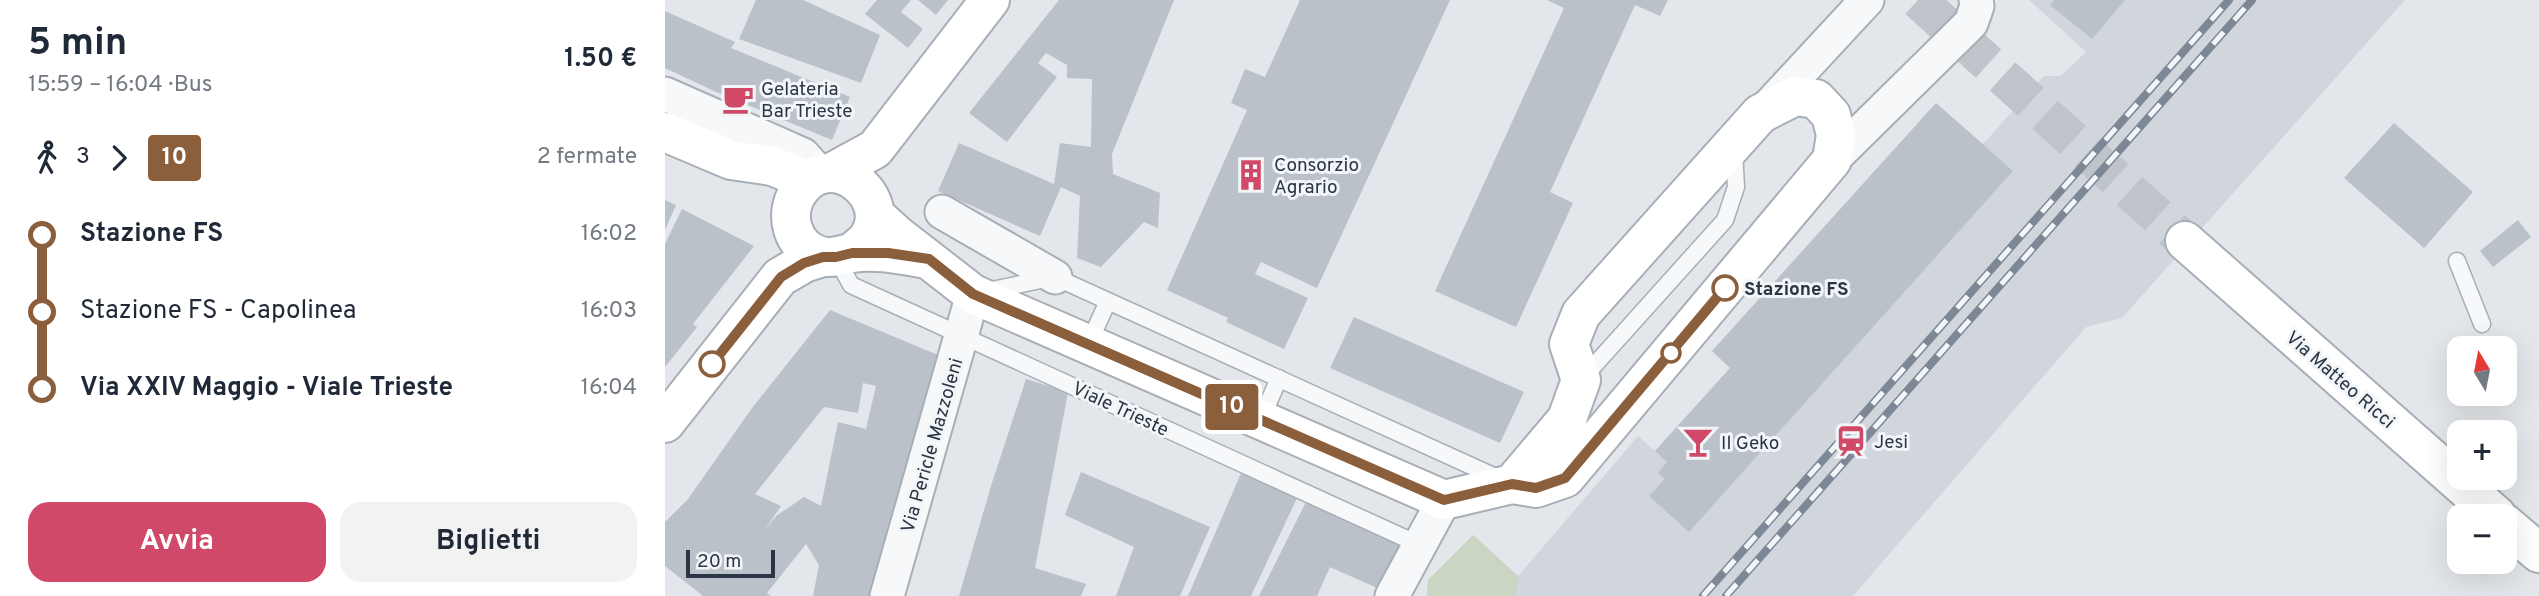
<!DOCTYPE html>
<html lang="it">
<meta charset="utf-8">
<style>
body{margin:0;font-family:Overpass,sans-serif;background:#f2f2f3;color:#1f2937;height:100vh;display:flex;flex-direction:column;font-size:26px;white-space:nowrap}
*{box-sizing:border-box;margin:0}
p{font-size:23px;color:#747a83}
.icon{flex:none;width:38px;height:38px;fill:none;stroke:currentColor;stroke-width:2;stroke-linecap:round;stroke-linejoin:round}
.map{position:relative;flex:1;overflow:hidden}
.sheet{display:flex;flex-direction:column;background:#fff;width:665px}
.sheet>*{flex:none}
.badge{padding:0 14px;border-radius:5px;font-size:24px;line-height:46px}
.needle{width:46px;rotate:350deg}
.buttons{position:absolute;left:1782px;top:336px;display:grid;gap:14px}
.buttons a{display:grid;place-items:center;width:70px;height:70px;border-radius:14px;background:#fff;box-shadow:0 7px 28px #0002;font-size:35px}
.scale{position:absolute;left:21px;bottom:18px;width:89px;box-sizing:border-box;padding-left:7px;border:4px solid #2b3644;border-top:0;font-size:19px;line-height:24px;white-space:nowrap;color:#2b3644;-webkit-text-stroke:5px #f3f6f8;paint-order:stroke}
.map>.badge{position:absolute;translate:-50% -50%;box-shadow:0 0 0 4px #fff}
.legs{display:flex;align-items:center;gap:10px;height:77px;padding:0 28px;font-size:23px}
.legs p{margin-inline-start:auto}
.overview{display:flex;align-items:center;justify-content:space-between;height:119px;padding:0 28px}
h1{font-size:38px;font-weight:700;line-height:52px}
.primary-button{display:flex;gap:14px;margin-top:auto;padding:14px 28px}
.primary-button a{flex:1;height:80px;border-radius:21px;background:#d04968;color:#fff;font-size:28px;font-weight:700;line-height:80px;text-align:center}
.primary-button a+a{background:#f2f2f3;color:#1f2937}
ul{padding:0 28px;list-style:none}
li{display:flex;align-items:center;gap:24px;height:77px;font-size:26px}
li i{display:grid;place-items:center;width:10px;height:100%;margin:0 9px;background:currentColor}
li i::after{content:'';width:18px;height:18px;margin:-9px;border:5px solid;border-radius:50%;background:#fff}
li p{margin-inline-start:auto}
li:first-child i{background:linear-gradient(#0000 50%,currentColor 0)}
li:last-child i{background:linear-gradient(currentColor 50%,#0000 0)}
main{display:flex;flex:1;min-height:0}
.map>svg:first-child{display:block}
</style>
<main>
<section class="sheet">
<div class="overview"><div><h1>5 min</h1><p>15:59 – 16:04 · Bus</p></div><b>1.50 €</b></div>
<div class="legs"><svg class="icon" aria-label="walk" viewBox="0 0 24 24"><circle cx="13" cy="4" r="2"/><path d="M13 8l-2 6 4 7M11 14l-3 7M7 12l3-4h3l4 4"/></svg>3<svg class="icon" aria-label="forward" viewBox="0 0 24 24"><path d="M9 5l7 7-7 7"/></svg><b class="badge" style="background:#8b5e3c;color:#fff">10</b><p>2 fermate</p></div>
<ul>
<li><i style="color:#8b5e3c"></i><b>Stazione FS</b><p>16:02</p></li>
<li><i style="color:#8b5e3c"></i><span>Stazione FS - Capolinea</span><p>16:03</p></li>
<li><i style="color:#8b5e3c"></i><b>Via XXIV Maggio - Viale Trieste</b><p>16:04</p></li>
</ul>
<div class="primary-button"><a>Avvia</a><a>Biglietti</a></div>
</section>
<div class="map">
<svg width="1874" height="596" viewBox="0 0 1874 596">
<rect width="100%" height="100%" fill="#e3e7eb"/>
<path fill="#d1d6dd" d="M1364 0H1740L1457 318 1421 327 1188 596H762L763 580 808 535 853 576 973 436 990 451 1065 368 1047 351 1271 103 1318 144 1379 76H1396L1421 52Z"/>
<path fill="#cad5c4" d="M808 535 853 576 851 596H762L763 580Z"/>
<path fill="#bac1c9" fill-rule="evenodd" d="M91 0H138L215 35 196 83 74 39Z
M212 0H246L236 12 258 29 243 48 200 14Z
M253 0H283L271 15Z
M394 0H509L447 154 448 174 495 193 493 228 479 222 436 267 412 258 415 196 396 187 375 236 273 191 294 143 389 184 395 143 426 147 427 79 402 78V65L381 53 373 63 392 77 342 142 304 113Z
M635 0H785L652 288 596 262 590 274 643 298 619 349 561 322 563 318 502 290 582 110 566 103 580 69 600 77Z
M882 0H1003L995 16 970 5 885 192 908 203 851 327 770 291 899 8Z
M1390 0H1460L1427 39 1385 5Z
M0 11 70 42 66 48 185 97 167 140 49 91 0 68Z
M1271 103 1348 171 1024 532 984 496 1000 479 993 473 1002 462 990 451 1065 368 1047 351Z
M1729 123 1808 192 1759 248 1679 178Z
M0 200 11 205 0 230Z
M17 209 89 246 28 324 32 327 0 367V244Z
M1853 220 1866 237 1828 267 1815 251Z
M165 310 273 355 221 532 207 596H148L154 565 141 544 102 593 106 596H38L0 566V522L23 499 87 408ZM198 383 211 386 201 429 173 422 156 506 139 497 111 516 99 531 116 506 90 494 159 407 193 413Z
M689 317 859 392 835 443 665 368Z
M361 379 403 392 370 568 421 584 416 596H294L326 486Z
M577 471 632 498 586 596H523Z
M416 472 545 527 515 596H451L469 547 400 515Z
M642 500 744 546 719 591 665 567 652 596H594Z"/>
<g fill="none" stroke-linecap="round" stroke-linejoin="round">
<path stroke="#bec4ca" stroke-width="38" stroke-dasharray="38 19" stroke-linecap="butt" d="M1253 0 1520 241"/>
<defs>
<path id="lane" d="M171 257 186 285 755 545
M1792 261 1817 324
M322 291 390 277 835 479
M423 345 443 301
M917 379 1060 220 1071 187 1069 150
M596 420 614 378"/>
<path id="street" d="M0 94 138 155 155 174
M1099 111 1202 0
M1167 160 1306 23 1312 6 1311 0
M277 212 390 277
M222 596 308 294
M727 596 779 500"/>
<path id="secondary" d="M0 132 66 160 107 166 143 180
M166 173 210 149 325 0
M210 215 232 235 308 294 779 500 847 484 871 488 900 478 1167 160 1171 135 1166 115 1151 99 1130 96 1095 114 916 314 904 344 916 380 902 419 847 484
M1520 241 1832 516
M187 253C192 248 199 243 203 238 230 199 170 148 137 187 116 211 126 251 160 257 171 258 177 254 187 253 211 249 238 255 262 259
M0 423 115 277 139 263 158 257
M1839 523 1874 553"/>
</defs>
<use href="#lane" stroke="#a8aeb6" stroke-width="19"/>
<use href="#street" stroke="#a8aeb6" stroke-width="37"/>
<use href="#secondary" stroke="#a8aeb6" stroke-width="42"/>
<use href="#lane" stroke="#f6f8f9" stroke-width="16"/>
<use href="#street" stroke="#f6f8f9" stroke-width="33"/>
<use href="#secondary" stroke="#fff" stroke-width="38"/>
<defs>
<path id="rail" d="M1038 596 1564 0
M1061 596 1587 0"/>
</defs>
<use href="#rail" stroke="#7c8895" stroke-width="8"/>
<use href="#rail" stroke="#f3f6f8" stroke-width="5" stroke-dasharray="16" stroke-linecap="butt"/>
</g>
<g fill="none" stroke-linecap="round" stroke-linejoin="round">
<defs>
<path id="line-1" d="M47 364 116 277 139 263 158 257H171L187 253H223L264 259 308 294 779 500 847 484 871 488 900 478 1060 288"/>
</defs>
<use href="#line-1" stroke="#fff" stroke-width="16"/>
<use href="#line-1" stroke="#8b5e3c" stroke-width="10"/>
</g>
<defs>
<symbol id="cafe-bare" viewBox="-9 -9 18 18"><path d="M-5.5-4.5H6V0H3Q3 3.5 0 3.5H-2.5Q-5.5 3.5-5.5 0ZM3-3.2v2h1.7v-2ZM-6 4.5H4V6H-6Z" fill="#d04968" stroke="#f3f6f8" stroke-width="2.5" paint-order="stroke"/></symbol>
<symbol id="building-bare" viewBox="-9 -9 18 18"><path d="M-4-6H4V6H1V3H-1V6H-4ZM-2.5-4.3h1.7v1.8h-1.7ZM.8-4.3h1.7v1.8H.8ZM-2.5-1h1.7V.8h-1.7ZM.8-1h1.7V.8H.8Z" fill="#d04968" stroke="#f3f6f8" stroke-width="2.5" paint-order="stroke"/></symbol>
<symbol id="station-bare" viewBox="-9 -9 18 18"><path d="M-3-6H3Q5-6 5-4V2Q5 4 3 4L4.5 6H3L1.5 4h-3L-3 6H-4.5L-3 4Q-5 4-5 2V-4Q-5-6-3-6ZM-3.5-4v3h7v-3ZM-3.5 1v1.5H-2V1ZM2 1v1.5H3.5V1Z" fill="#d04968" stroke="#f3f6f8" stroke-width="2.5" paint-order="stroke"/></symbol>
<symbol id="bar-bare" viewBox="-9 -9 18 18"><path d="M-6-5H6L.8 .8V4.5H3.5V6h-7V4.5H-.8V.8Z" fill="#d04968" stroke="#f3f6f8" stroke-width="2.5" paint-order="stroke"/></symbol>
</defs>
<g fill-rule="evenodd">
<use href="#cafe-bare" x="51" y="77" width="44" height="44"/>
<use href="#building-bare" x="564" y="153" width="44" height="44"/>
<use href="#station-bare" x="1164" y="419" width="44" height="44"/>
<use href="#bar-bare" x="1011" y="420" width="44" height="44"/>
</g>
<g fill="#fff" stroke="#8b5e3c" stroke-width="3.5">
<circle cx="1060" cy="288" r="12"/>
<circle cx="1006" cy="353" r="9"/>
<circle cx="47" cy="364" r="12"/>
</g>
<g text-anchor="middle" stroke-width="6" stroke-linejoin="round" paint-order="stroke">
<g font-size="19" fill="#2b3644" stroke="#f3f6f8" text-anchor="start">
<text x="96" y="95">Gelateria<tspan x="96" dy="22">Bar Trieste</tspan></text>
<text x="609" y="171">Consorzio<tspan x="609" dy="22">Agrario</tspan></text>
<text x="1209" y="448">Jesi</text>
<text x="1056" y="449">Il Geko</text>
</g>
<g font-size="19" font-weight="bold" fill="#2b3644" stroke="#f3f6f8" text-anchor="start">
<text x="1079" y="295">Stazione FS</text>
</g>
<g font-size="19" fill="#2b3644" stroke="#f3f6f8">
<text transform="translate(1676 379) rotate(41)" y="7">Via Matteo Ricci</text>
<text transform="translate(456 408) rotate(25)" y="7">Viale Trieste</text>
<text transform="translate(266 445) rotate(-74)" y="7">Via Pericle Mazzoleni</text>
</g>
</g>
</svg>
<div class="buttons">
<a><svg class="needle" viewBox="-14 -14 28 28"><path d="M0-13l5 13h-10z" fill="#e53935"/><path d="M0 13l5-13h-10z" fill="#747a83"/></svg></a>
<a>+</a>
<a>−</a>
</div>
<div class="scale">20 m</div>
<b class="badge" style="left:567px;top:407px;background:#8b5e3c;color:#fff">10</b>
</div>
</main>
